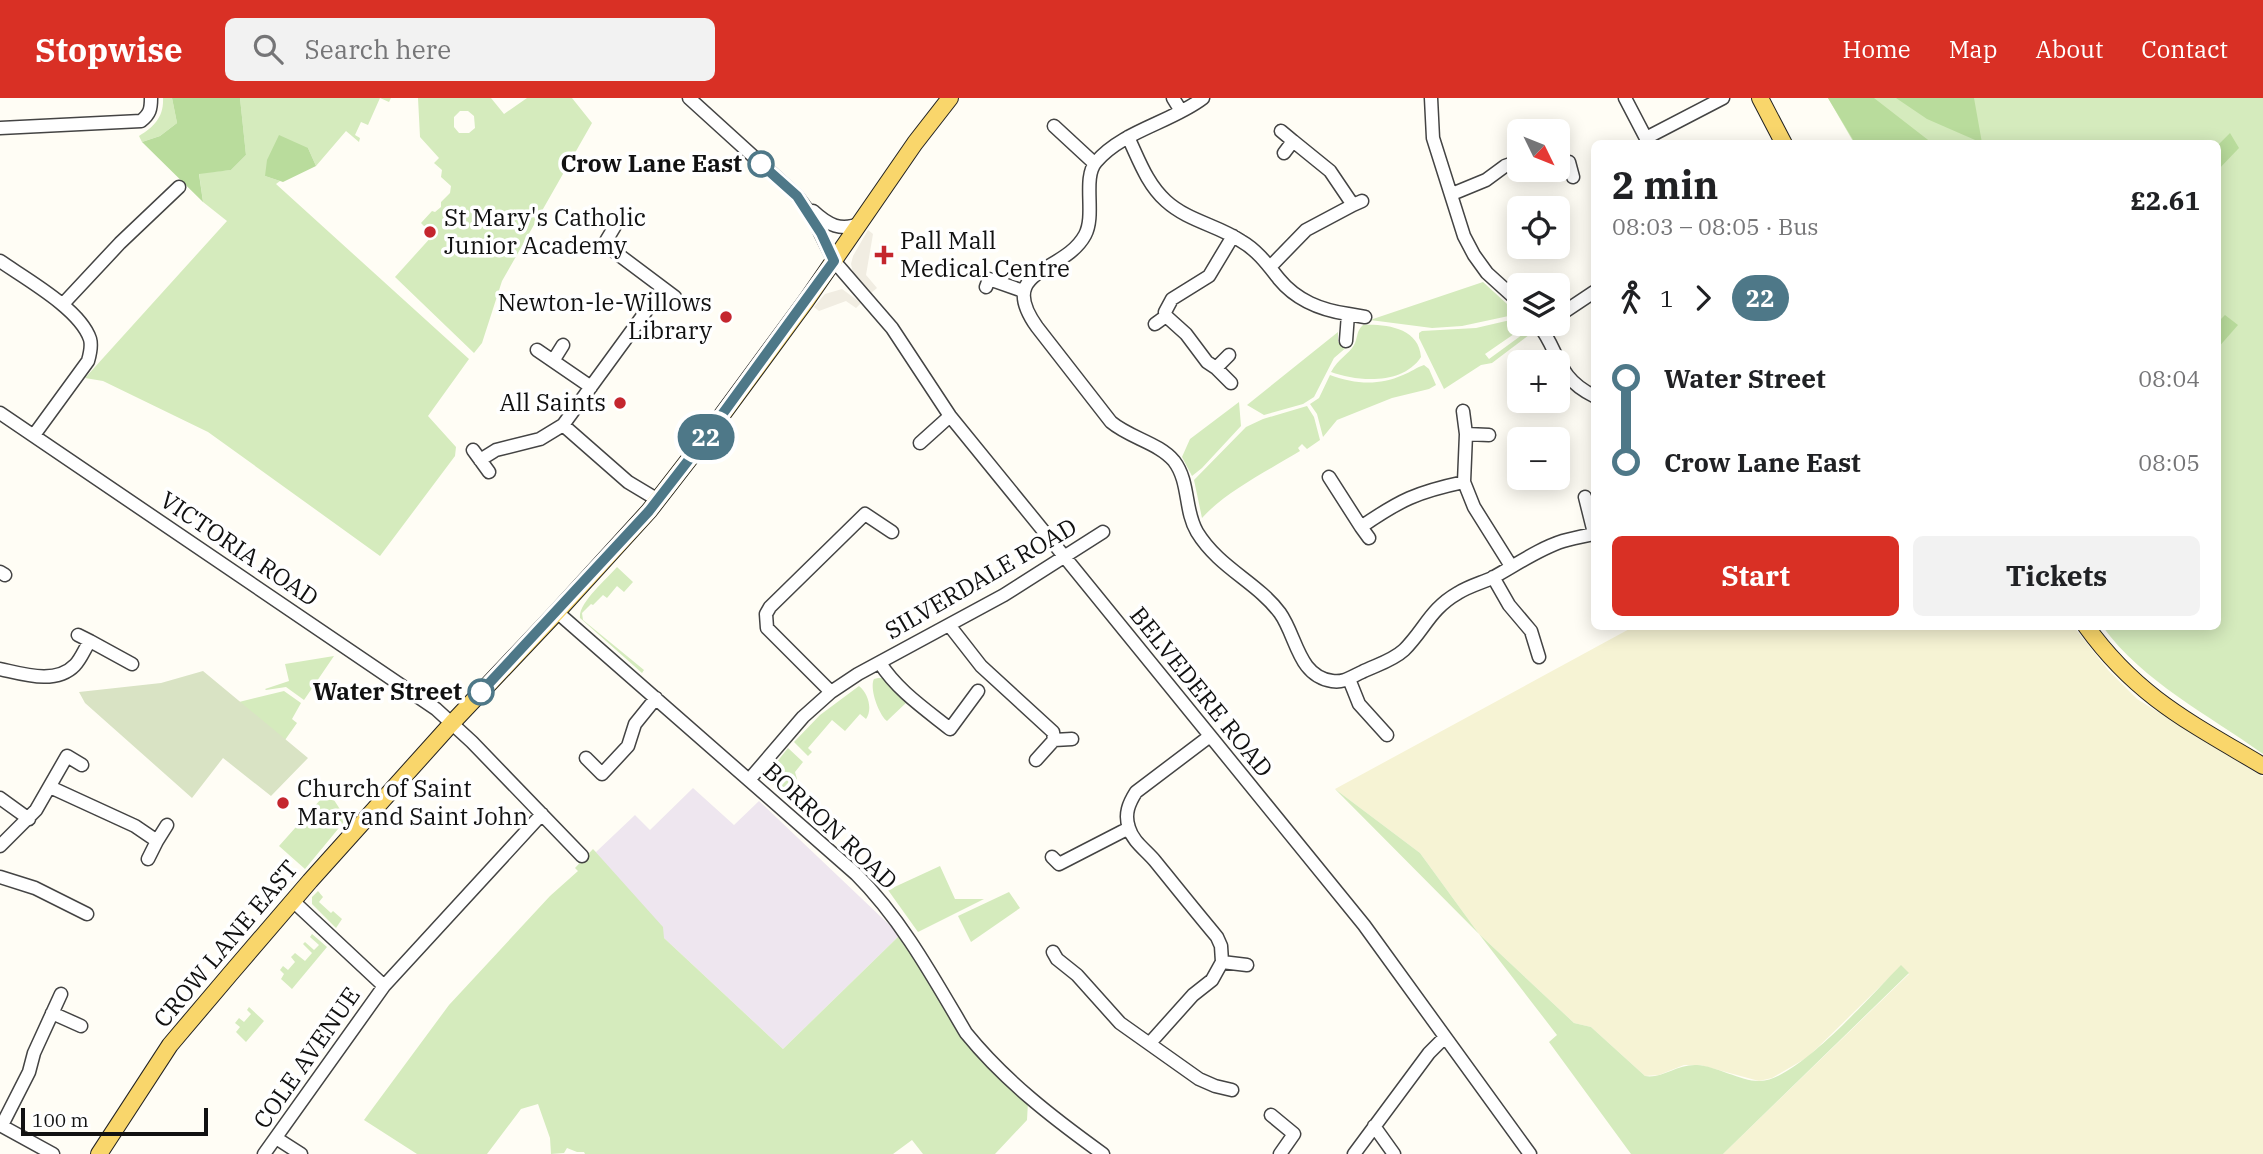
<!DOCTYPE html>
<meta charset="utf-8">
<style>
body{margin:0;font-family:"IBM Plex Serif",serif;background:#f2f2f2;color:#202124;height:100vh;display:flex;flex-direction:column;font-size:26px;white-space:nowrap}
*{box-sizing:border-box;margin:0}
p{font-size:23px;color:#757577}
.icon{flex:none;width:38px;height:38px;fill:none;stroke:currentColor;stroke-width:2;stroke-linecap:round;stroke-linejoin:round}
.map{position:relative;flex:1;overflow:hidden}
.drawer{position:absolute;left:1591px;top:42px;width:630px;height:490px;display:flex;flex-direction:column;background:#fff;border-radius:10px;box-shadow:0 4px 18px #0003}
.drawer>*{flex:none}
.badge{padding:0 14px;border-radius:23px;font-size:24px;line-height:46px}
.needle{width:46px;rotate:133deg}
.fabs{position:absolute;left:1507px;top:21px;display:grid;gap:14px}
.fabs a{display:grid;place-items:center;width:63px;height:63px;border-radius:10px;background:#fff;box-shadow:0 4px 18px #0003;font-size:35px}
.scale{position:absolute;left:21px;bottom:18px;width:187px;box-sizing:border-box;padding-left:7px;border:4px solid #111;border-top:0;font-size:19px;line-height:24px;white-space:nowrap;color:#111;-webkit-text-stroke:5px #fff;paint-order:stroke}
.map>.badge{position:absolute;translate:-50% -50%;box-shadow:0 0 0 4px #fff}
.legs{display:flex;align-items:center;gap:10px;height:77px;padding:0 21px;font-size:23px}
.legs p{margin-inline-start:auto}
.head{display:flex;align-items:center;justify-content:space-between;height:119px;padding:0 21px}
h1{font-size:38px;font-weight:700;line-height:52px}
.primary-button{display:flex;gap:14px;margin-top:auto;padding:14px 21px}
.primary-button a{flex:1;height:80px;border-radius:10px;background:#d93025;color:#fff;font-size:28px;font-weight:700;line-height:80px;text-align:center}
.primary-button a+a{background:#f2f2f2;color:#202124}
ul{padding:0 21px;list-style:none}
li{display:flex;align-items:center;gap:24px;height:84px;font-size:26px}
li i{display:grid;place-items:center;width:10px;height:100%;margin:0 9px;background:currentColor}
li i::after{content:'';width:18px;height:18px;margin:-9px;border:5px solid;border-radius:50%;background:#fff}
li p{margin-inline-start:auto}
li:first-child i{background:linear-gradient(#0000 50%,currentColor 0)}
li:last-child i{background:linear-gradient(currentColor 50%,#0000 0)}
header{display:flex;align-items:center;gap:42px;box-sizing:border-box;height:98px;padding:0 35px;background:#d93025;color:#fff}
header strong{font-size:33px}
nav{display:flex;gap:38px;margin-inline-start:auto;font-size:24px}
.search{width:490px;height:63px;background:#f2f2f2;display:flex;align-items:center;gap:18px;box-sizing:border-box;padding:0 24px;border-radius:10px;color:#757577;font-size:26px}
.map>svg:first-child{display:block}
</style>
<header>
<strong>Stopwise</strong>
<div class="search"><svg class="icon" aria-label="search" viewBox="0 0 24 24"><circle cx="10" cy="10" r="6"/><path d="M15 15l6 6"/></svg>Search here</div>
<nav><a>Home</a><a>Map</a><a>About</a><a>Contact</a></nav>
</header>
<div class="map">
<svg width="2263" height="1056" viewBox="0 0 2263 1056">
<rect width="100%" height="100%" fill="#fffdf5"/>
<path fill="#eee6ef" d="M693 690 734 727 759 703 900 837 783 951 664 840 593 751 596 754 635 717 650 732Z"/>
<path fill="#f6f3d4" d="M1633 529H2074L2108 572 2137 601 2263 679V1056H1723L1909 876 1901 868 1808 959 1772 980 1759 983 1700 967H1684L1659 977 1645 978 1591 929 1574 925 1479 836 1420 755 1335 691Z"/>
<path fill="#d5ebbd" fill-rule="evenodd" d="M163 0H172L177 25 160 38 142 44 139 38C154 29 164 19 163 0Z
M240 0H391L389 4 380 0 368 27 361 24 355 37 360 40 359 44 346 33 316 68 308 50 265 78 280 83 276 86 469 261 428 318 456 349 455 358 380 458 208 334 103 283 85 280 227 123 203 104 199 75 231 72 246 57Z
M418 0H491L504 16 527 0H572L592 25 502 183 482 245 474 255 395 179 433 137 421 125 432 113 435 114 441 109V104L450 95 451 88 441 79 442 72 434 65 439 60 420 39ZM460 13H468L474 18 475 30 469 35H459L454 29V19Z
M1828 0H2263V656C2209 617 2143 584 2103 529L2217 528V46L1854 45Z
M1483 184 1518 216 1462 228 1432 230 1370 222Z
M1519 220V226L1527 227 1485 256 1489 261 1530 231 1533 234 1492 265 1481 267 1444 291 1419 240V235L1422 233 1476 230Z
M1363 227C1386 226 1419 230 1421 259 1403 287 1358 284 1331 274 1338 261 1349 256 1354 247 1358 240 1356 233 1363 227Z
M1338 234V244L1348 248 1334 260 1314 299 1303 306 1264 317 1247 307Z
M1424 267 1429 271 1436 287 1429 291 1392 300 1337 322 1323 339 1317 316 1310 306 1319 300 1330 277C1355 286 1378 288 1403 277 1411 274 1417 269 1424 267Z
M1239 304 1241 328 1202 370 1192 378 1182 359 1190 341Z
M1307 308 1314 319 1320 342 1307 351 1302 346 1298 350 1300 353C1269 372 1225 394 1202 420L1194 382 1246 329 1263 321Z
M617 469 633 484 624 494 617 488 607 500 603 497 593 507 591 506 582 515 583 522 644 572 642 575 580 520C578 505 607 481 617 469Z
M334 558 304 602 286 589 266 592 265 591 289 583 285 566Z
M878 580H883L908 603 887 623C879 617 869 590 874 581Z
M859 588C868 595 873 611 866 621L860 616 845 633 832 622 808 650 812 654 808 658 794 644 820 617Z
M284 593 301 605 292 621 297 625 285 642 239 604Z
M788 650 803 664 795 674 797 681 793 684 796 691 793 705 765 679Z
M1335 691 1420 755 1479 836 1574 925 1591 929 1645 978C1662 981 1677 966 1697 967 1716 968 1743 984 1760 983 1798 982 1873 895 1901 867L1909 875 1723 1056H1631L1549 944 1557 937 1479 836Z
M321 701 334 702 345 719 343 725 305 771 279 748Z
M593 751 663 829 664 840 783 951 900 837 936 894 1028 1004 1027 1022 995 1056H923L912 1042 893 1056H585L584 1054H577L567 1050 564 1055 551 1056 550 1040 538 1006 521 1011 487 1056H417L364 1022 449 907 550 798 578 773 575 770Z
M940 768 955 801H984L918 834 888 792Z
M318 793 323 799 319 804 331 815 333 813 342 821 336 830 312 806V799Z
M1009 794 1020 810 971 844 958 818Z
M312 836 327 849 292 891 281 881 284 876 280 872 283 868 288 872 295 864 291 859 295 855 305 863 312 855 303 846 305 844 314 852 319 847 310 839Z
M249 909 264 923 246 944 236 934 240 929 235 925 239 920 244 924 251 916 247 912Z"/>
<path fill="#b9dc9c" d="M172 0H240L246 57 231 72 199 76 203 104 142 44 160 38 177 25Z
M1828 0H1874L1932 45H1855Z
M1896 0H1974L1982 45 1927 21Z
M2230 35 2239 50 2217 73V48Z
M279 37 308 50 316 68 283 84 265 78 267 62Z
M2225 217 2238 227 2217 251V225Z"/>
<path fill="#d9e3c4" d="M203 573 308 660 271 698 223 660 192 700 85 605 79 594 161 585Z"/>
<path fill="#f1ede2" d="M868 132 873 136 866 177 877 190 871 195 853 175 851 166 853 158Z
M842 191 861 205 856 210 846 203 819 213 814 209 825 196Z"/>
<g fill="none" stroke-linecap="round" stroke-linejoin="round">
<defs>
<path id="minor" d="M689 0 797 98 812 118 834 163 892 230 950 318 1364 827 1530 1056
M1173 0 1181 13
M1203 0C1172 24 1122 33 1096 64 1082 80 1096 117 1085 137 1064 176 995 170 1037 229L1111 324C1130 340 1159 345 1174 363 1190 384 1184 412 1197 434 1219 470 1257 484 1280 515 1297 539 1298 578 1332 583 1344 585 1351 579 1362 574 1376 567 1392 563 1404 552 1425 531 1430 511 1458 495 1469 488 1481 485 1492 480 1516 467 1538 451 1563 443 1573 440 1584 438 1594 436
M1431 0 1433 40 1464 138 1474 157 1487 175 1519 204
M1625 0 1649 46
M1054 28 1094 65
M0 30 141 23C150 16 151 11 151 0
M1281 33 1293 43 1284 55
M1128 39C1139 62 1147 86 1166 103 1188 123 1217 127 1241 143 1257 152 1268 167 1279 181 1297 203 1321 212 1348 216L1346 243
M1646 40 1723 0
M1293 43 1330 73 1353 107 1362 103
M1569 64 1573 79
M1452 96 1486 82 1505 68 1519 63
M813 113C828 127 841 134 861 125
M615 128 606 143 611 151 675 199
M0 163C26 181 80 211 90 241 92 248 90 256 88 263L34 337
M1270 169 1306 132 1353 107
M986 189 989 181 1023 193
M63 206 120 145 179 89
M1348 216 1365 219
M1166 218 1186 236 1207 264 1216 270
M1558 218 1594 194
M1155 226 1166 218 1165 214 1172 201 1209 178 1233 138
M1538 226C1560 253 1555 279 1594 298
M537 252 591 289
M1229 257 1216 270 1231 285
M553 263 563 247
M1463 313 1466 336
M0 315 436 611 472 644 582 758
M1489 337 1466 336 1464 384 1474 409 1511 468
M920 345 950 318
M473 352 489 374
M480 362 496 352 540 341 563 327
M1329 379 1361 429C1400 402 1417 394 1464 384
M1585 399 1594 435
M658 402 628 384 563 327 663 190
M1361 429 1369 440
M0 474 5 477
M1493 479 1509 507 1531 533 1539 559
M557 514 856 776C902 822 933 879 966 935 1005 983 1053 1020 1103 1056
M949 527 981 568 1053 634 1054 642
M90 543 132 566
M880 565C897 592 925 611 950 631L978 593
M0 571C23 576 56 587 75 567 81 561 85 550 90 543L78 537
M1349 581 1359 606 1387 637
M831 594 767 530 766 516 770 509 865 416 892 434
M1210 638 1136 694C1129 705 1124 716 1129 730 1133 744 1146 752 1155 763 1176 789 1196 814 1217 839L1221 848 1222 864 1247 867
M586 660 602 676 628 648 635 626 656 600
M1036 662 1054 642 1072 641
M749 682 803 619 831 594 858 576 1004 497 1103 434
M50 689 135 728 157 743 167 727
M0 700 29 721
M0 748 36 712 67 658 82 667
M1052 759 1059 766 1129 730
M148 761 157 743
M0 779 35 790 87 816
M293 803 384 888
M1053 854 1057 861 1077 877 1120 925 1199 981 1215 988 1232 992
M52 915 81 928
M1150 945 1193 897 1212 882 1222 864
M1271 1017 1294 1036 1280 1056
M0 1027 53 1056
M2 1027 29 974 34 955 61 896
M1374 1028 1394 1056
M276 1040 301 1056
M264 1056 384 888 542 716
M1354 1056 1429 955 1445 939"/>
<path id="major" d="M1760 0 1784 46
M2086 528C2137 599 2191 625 2263 668
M99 1056 170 947 231 875 310 783 452 625 557 514 649 413 694 355 806 203 915 45 950 0"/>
</defs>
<use href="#minor" stroke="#444" stroke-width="15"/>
<use href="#major" stroke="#222" stroke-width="18"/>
<use href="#minor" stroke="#fff" stroke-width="12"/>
<use href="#major" stroke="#f9d66b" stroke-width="16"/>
</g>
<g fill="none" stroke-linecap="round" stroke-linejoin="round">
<defs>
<path id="line-1" d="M481 594 649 413 694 355 834 163 821 135 797 98 761 66"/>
</defs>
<use href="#line-1" stroke="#fff" stroke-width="16"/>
<use href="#line-1" stroke="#4e7888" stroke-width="10"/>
</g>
<g fill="#fff" stroke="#4e7888" stroke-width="3.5">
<circle cx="761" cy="66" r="12"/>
<circle cx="481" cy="594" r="12"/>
</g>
<g fill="#c4262e" stroke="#fff" stroke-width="2.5">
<circle cx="430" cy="134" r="7"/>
<path d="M880.5 146.5h7v7h7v7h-7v7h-7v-7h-7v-7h7z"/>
<circle cx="726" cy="219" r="7"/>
<circle cx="620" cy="305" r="7"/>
<circle cx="283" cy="705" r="7"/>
</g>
<g text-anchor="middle" stroke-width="7" stroke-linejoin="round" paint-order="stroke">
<g font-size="24" font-weight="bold" fill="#111" stroke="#fff" text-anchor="end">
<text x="742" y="74">Crow Lane East</text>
<text x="462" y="602">Water Street</text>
</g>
<g font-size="24" fill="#111" stroke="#fff" text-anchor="start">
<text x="444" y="128">St Mary's Catholic<tspan x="444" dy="28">Junior Academy</tspan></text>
<text x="900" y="151">Pall Mall<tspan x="900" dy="28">Medical Centre</tspan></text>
<text x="712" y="213" text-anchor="end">Newton-le-Willows<tspan x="712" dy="28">Library</tspan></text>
<text x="606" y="313" text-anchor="end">All Saints</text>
<text x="297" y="699">Church of Saint<tspan x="297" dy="28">Mary and Saint John</tspan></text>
</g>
<g font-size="24" fill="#111" stroke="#fff">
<text transform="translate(239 451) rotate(34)" y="8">VICTORIA ROAD</text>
<text transform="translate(981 481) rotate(-30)" y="8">SILVERDALE ROAD</text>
<text transform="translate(1201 594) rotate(51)" y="8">BELVEDERE ROAD</text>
<text transform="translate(830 728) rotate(43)" y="8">BORRON ROAD</text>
<text transform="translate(226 846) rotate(-50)" y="8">CROW LANE EAST</text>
<text transform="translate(307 960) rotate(-55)" y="8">COLE AVENUE</text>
</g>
</g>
</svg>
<div class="fabs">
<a><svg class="needle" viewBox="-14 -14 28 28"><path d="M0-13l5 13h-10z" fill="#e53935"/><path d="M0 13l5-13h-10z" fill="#757577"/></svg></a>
<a><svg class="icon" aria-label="locate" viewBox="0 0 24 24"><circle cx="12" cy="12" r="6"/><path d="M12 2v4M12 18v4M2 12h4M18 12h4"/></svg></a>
<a><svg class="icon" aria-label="layers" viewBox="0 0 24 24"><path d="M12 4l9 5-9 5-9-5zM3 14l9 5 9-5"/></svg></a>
<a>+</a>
<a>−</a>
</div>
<div class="scale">100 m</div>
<b class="badge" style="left:706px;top:339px;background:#4e7888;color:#fff">22</b>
<section class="drawer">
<div class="head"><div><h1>2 min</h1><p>08:03 – 08:05 · Bus</p></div><b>£2.61</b></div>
<div class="legs"><svg class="icon" aria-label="walk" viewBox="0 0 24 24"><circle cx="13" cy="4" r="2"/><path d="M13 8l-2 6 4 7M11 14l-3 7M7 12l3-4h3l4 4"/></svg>1<svg class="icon" aria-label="forward" viewBox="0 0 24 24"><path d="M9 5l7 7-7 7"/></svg><b class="badge" style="background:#4e7888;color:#fff">22</b></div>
<ul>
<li><i style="color:#4e7888"></i><b>Water Street</b><p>08:04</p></li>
<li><i style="color:#4e7888"></i><b>Crow Lane East</b><p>08:05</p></li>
</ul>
<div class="primary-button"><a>Start</a><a>Tickets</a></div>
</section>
</div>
